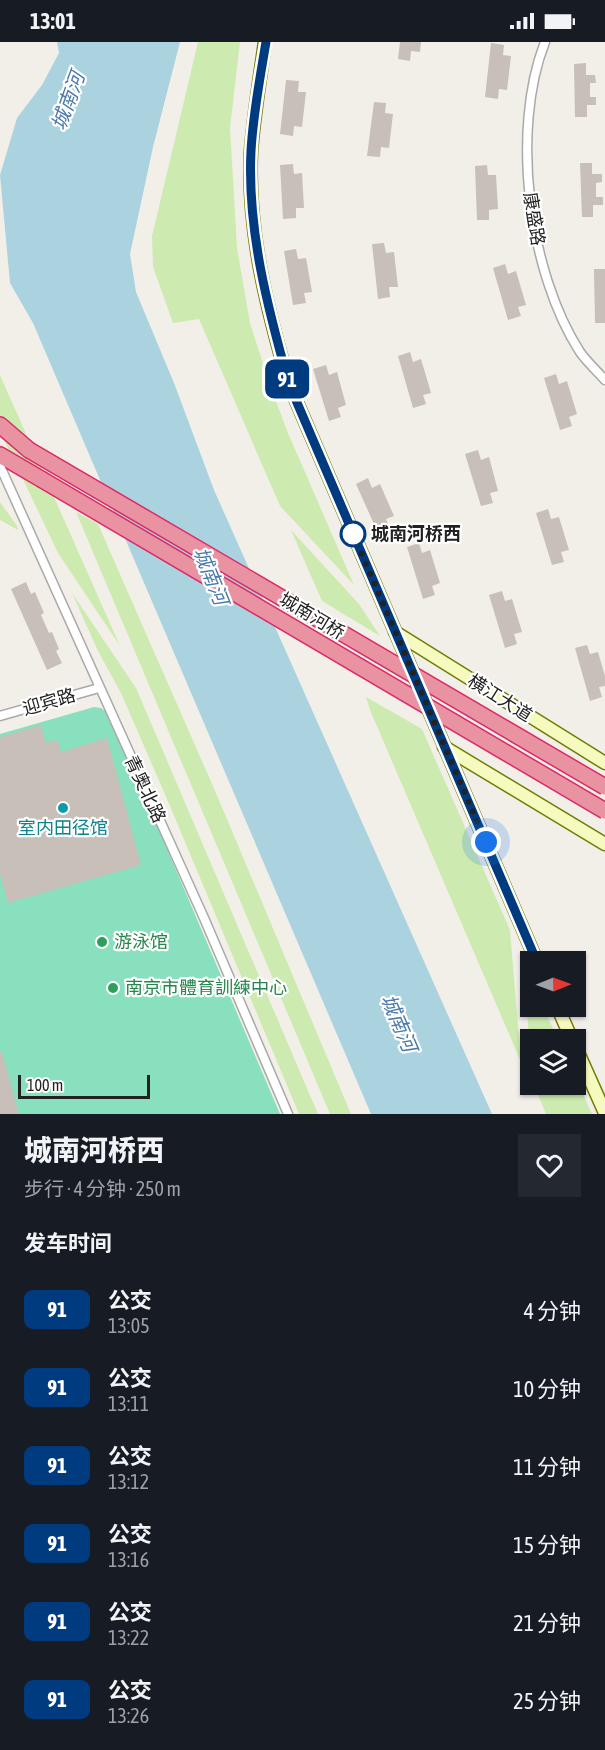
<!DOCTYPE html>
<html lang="zh">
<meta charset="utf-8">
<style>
body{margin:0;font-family:"Asap Condensed","Noto Sans SC",sans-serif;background:#242831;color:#f1f3f6;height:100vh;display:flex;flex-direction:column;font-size:22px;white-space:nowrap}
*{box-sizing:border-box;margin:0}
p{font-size:20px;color:#9ea1a6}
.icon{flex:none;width:33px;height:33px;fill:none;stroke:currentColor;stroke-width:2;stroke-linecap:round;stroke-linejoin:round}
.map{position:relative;height:1072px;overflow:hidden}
.side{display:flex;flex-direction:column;background:#171b24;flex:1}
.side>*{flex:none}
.badge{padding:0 12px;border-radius:9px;font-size:21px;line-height:39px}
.needle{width:39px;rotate:89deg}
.fabs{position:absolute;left:520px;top:909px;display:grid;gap:12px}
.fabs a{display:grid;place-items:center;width:66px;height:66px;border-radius:0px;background:#171b24;box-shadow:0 2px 4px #0004;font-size:30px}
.scale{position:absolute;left:18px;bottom:15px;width:132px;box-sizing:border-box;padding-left:6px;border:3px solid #222;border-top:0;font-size:16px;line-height:21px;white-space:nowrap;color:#222;-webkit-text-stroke:4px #fff;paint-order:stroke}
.you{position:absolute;width:30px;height:30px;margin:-15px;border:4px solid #fff;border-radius:50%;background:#1a73e8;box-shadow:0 0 0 9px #1a73e833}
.map>.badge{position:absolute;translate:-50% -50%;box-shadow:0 0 0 3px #fff}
h2{padding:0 24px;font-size:22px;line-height:54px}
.round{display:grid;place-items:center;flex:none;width:63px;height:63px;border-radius:0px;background:#242831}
.overview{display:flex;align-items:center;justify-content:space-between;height:102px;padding:0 24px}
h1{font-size:28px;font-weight:800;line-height:45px}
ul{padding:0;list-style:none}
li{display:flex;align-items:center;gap:18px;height:78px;padding:0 24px}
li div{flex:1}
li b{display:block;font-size:22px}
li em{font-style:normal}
li .badge{min-width:66px;font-weight:700;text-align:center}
.status{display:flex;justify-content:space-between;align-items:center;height:42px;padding:0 30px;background:#171b24;direction:ltr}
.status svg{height:16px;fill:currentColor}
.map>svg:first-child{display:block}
</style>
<div class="status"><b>13:01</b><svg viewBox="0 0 49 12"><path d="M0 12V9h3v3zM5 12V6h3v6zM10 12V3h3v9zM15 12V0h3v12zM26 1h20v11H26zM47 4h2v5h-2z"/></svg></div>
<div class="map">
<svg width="605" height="1072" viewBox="0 0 605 1072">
<rect width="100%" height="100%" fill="#f2efe9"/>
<path fill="#cdebb0" d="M198 0H240L230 86 237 206 250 281 271 346 288 391 354 543 280 464 199 277 173 281 153 225 152 194Z
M0 333 120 604 58 511 0 389Z
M0 460 17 484 18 488 0 478Z
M76 470 98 482 216 751 351 1072H330Z
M291 488 359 562 380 594 322 559Z
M72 551 136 646 318 1072H299L167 757 121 651 98 609Z
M366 655 422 687 510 888 521 1020 370 668Z
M522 917 531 937V964L543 965 558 997 531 998V1014Z
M576 1036 592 1072H546L534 1043 576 1042Z"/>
<path fill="#88e0be" d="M94 665 101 666 110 673 280 1072H0V692Z"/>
<path fill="#aad3df" d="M57 0H180L153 105 130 212 136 250 174 341 214 448 492 1072H371L33 281 10 241 0 133 17 76 42 43 59 11Z"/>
<path fill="#c7bfb8" d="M400 0H421L420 10 411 9 410 19 398 17Z
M491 1 504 3 503 13 511 14 507 48 499 47 498 57 485 55Z
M586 21V33H595L596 41H590V55H596V63H587V75H575L574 22Z
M286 38 299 39 298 50H306L302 85 294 84 293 94 280 92Z
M374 60 386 61 385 71 393 72 389 106 381 105 380 115 367 114Z
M580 121H592V132H602V140L596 141V155H603V163H593V175H582Z
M293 122 294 132 302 131 304 166H296V176L283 177 280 123Z
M487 123 488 133H496L498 167 489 168V178H477L475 124Z
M384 201 386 211 394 210 398 245H389L390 255 378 257 372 202Z
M296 207 298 217 306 216 312 250 304 251 306 261 293 263 284 209Z
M505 222 508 232 516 229 526 263 518 265 521 274 508 278 493 226Z
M594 227H605V281H595Z
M410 310 413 320 421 317 431 351 423 353 426 362 413 366 398 314Z
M326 323 329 333 337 330 346 363 338 366 341 375 329 379 313 327Z
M556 332 559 342 567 339 577 372 569 375 572 384 560 388 544 336Z
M478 408 481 418 489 415 498 449 490 451 493 461 481 464 465 412Z
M368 436 372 446 380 442 394 474 386 477 390 486 378 491 356 442Z
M548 467 551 477 559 475 569 508 561 510 564 520 552 523 536 471Z
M419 501 422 511 430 508 440 541 432 544 435 553 423 557 407 505Z
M26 540 31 552 35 550 44 571 41 573 49 591 52 590 59 607 56 609 62 621 47 628 11 547Z
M502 549 505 559 512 557 522 590 514 592 517 602 505 606 489 553Z
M587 603 590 612 598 610 605 634V644L599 645 602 655 590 659 575 606Z
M41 683 46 701 57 698 61 710 107 696 141 823 8 861 0 832V695Z
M0 1010H2L19 1072H0Z"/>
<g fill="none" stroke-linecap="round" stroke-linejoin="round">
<defs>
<path id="street" d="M545 0C510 89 529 231 580 310 587 320 597 329 605 338
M0 424 204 876 288 1072
M0 674 99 646"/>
<path id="secondary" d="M265 0C260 36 254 72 251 109 247 188 267 267 289 342L537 920
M395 590 605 721
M444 705 605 802
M557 964 572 998
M576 1006 605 1071"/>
<path id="highway" d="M0 383 29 408
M0 413 41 437"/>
</defs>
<use href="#street" stroke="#a9a9a9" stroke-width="11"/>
<use href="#secondary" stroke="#707d05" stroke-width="15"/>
<use href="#highway" stroke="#dc2a67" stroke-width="18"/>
<use href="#street" stroke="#fff" stroke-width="8"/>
<use href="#secondary" stroke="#f7fabf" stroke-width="12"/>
<use href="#highway" stroke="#e892a2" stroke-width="15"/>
<defs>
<path id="highway-bridge" d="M29 408 605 745
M41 437 605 769"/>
</defs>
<use href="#highway-bridge" stroke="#dc2a67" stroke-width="18" stroke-linecap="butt"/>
<use href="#highway-bridge" stroke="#e892a2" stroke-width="15"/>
</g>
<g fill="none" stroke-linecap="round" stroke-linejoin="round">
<defs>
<path id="line" d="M266 0C260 36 253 72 251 109 247 188 268 267 289 342L537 920"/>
</defs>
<use href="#line" stroke="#fff" stroke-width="14"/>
<use href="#line" stroke="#003b80" stroke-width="9"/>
<path stroke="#222" stroke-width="6" stroke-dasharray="0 10.8" d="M353 492 486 800"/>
</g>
<circle fill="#fff" stroke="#003b80" stroke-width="3" cx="353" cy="492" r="12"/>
<circle fill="#0f9aa8" stroke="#fff" stroke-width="2" cx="63" cy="766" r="6"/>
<g fill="#2e9e5b" stroke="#fff" stroke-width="2">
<circle cx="102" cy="900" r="6"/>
<circle cx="113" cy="946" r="6"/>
</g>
<g text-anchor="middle" stroke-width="4.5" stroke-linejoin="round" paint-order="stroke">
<g font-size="18" fill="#222" stroke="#fff">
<text transform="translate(534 177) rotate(81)" y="6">康盛路</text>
<text transform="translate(312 574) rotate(31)" y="6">城南河桥</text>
<text transform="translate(500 656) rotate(32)" y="6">横江大道</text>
<text transform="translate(49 660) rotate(-16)" y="6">迎宾路</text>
<text transform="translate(145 747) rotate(65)" y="6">青奥北路</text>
</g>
<g font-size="18" font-weight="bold" fill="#222" stroke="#fff" text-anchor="start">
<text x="371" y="498">城南河桥西</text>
</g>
<g font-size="18" fill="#0d838f" stroke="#fff">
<text x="63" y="792">室内田径馆</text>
</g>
<g font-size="18" fill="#27864d" stroke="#fff" text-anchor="start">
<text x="114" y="906">游泳馆</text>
<text x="125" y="952">南京市體育訓練中心</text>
</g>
<g font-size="20" font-style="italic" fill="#4a7aab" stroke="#fff">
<text transform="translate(68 59) rotate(-70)" y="7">城南河</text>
<text transform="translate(211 534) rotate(68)" y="7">城南河</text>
<text transform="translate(399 981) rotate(67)" y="7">城南河</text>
</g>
</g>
</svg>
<div class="fabs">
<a><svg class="needle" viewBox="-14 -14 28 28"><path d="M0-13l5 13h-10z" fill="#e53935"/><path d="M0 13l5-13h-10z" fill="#9ea1a6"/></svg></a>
<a><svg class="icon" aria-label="layers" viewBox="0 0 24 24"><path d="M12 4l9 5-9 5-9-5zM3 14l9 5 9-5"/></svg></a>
</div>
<div class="scale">100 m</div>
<div class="you" style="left:486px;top:800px"></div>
<b class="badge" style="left:287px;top:337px;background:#003b80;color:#fff">91</b>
</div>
<section class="side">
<div class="overview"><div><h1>城南河桥西</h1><p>步行 · 4 分钟 · 250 m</p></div><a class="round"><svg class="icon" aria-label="heart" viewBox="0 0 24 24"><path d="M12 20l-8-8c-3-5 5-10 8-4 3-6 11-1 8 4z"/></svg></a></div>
<h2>发车时间</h2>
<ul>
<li><span class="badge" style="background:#003b80;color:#fff">91</span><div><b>公交</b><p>13:05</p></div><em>4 分钟</em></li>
<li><span class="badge" style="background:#003b80;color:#fff">91</span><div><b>公交</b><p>13:11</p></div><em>10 分钟</em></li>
<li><span class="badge" style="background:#003b80;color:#fff">91</span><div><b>公交</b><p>13:12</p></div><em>11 分钟</em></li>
<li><span class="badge" style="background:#003b80;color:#fff">91</span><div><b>公交</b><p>13:16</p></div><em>15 分钟</em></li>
<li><span class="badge" style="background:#003b80;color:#fff">91</span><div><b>公交</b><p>13:22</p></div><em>21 分钟</em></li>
<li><span class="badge" style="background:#003b80;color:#fff">91</span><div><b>公交</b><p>13:26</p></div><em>25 分钟</em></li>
</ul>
</section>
